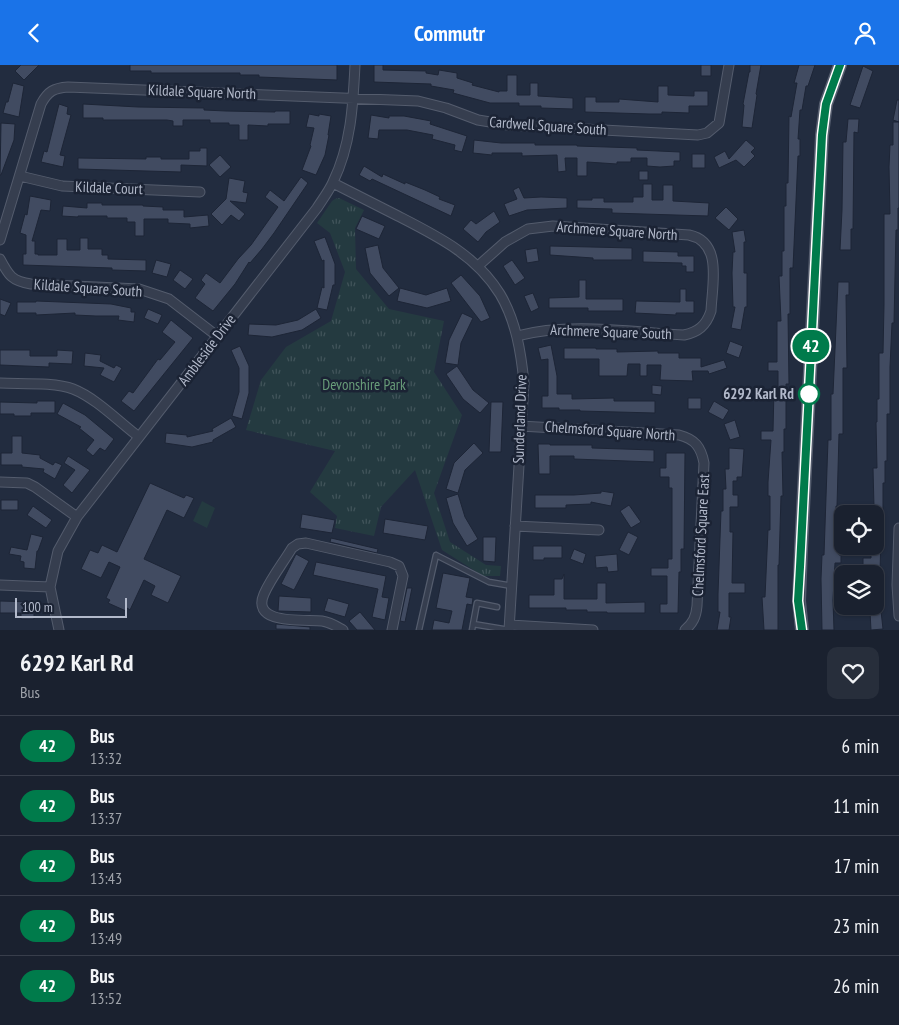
<!DOCTYPE html>
<style>
body{margin:0;font-family:"PT Sans Narrow",sans-serif;background:#272e3b;color:#f1f3f6;height:100vh;display:flex;flex-direction:column;font-size:19px;white-space:nowrap}
*{box-sizing:border-box;margin:0}
p{font-size:16px;color:#9fa3aa}
.icon{flex:none;width:28px;height:28px;fill:none;stroke:currentColor;stroke-width:2;stroke-linecap:round;stroke-linejoin:round}
.map{position:relative;height:565px;overflow:hidden}
.side{display:flex;flex-direction:column;background:#1a212f;flex:1}
.side>*{flex:none}
.badge{padding:0 10px;border-radius:16px;font-size:18px;line-height:32px}
.buttons{position:absolute;left:834px;top:440px;display:grid;gap:10px}
.buttons a{display:grid;place-items:center;width:50px;height:50px;border-radius:10px;background:#1a212f;box-shadow:0 1px 4px #0004,0 0 0 1px #383e4b;font-size:25px}
.scale{position:absolute;left:15px;bottom:12px;width:112px;box-sizing:border-box;padding-left:5px;border:2px solid #b2b9ca;border-top:0;font-size:14px;line-height:18px;white-space:nowrap;color:#b2b9ca;-webkit-text-stroke:4px #1b2334;paint-order:stroke}
.map>.badge{position:absolute;translate:-50% -50%;box-shadow:0 0 0 2px #fff}
.round{display:grid;place-items:center;flex:none;width:52px;height:52px;border-radius:10px;background:#272e3b}
.overview{display:flex;align-items:center;justify-content:space-between;height:85px;padding:0 20px}
h1{font-size:24px;font-weight:700;line-height:38px}
ul{padding:0;list-style:none}
li{display:flex;align-items:center;gap:15px;height:60px;padding:0 20px;border-top:1px solid #383e4b}
li div{flex:1}
li b{display:block;font-size:19px}
li em{font-style:normal}
li .badge{min-width:55px;font-weight:700;text-align:center}
header{display:flex;justify-content:space-between;align-items:center;height:65px;padding:0 20px;background:#1a73e8;color:#fff;font-size:22px;font-weight:700}
.map>svg:first-child{display:block}
</style>
<header><svg class="icon" aria-label="back" viewBox="0 0 24 24"><path d="M15 5l-7 7 7 7"/></svg>Commutr<svg class="icon" aria-label="person" viewBox="0 0 24 24"><circle cx="12" cy="8" r="4"/><path d="M4 21q1-7 8-7t8 7"/></svg></header>
<div class="map">
<svg width="899" height="565" viewBox="0 0 899 565">
<defs>
<pattern id="grass-tufts" width="24" height="20" patternUnits="userSpaceOnUse" patternTransform="scale(1.25)"><rect width="24" height="20" fill="#243a40"/><path d="M3 7l-1-3M5 7V3M7 7l1-3M15 17l-1-3M17 17v-4M19 17l1-3" fill="none" stroke="#41545a"/></pattern>
</defs>
<rect width="100%" height="100%" fill="#222c3f"/>
<path fill="url(#grass-tufts)" d="M339 133 364 145 355 163 356 204 389 244 444 256 434 307 462 350 434 428 450 477 486 500 501 501 500 511H483L442 485 415 405 381 442 374 471 335 463 337 451 310 427 335 386 246 365 261 315 286 282 331 256 345 207 330 168 317 158 332 136 335 134Z"/>
<path fill="#243a40" d="M202 436 215 443 207 463 193 456Z"/>
<path fill="#414b61" stroke="#1d2536" d="M21 0H39L24 15 15 6Z
M130 0H337V15L259 12V10H240V8H151V6H130Z
M374 0H383V5L426 6V8L438 10 439 5 457 8V13L473 18 472 20 499 27V26H507V10H517V30H530V18H538V31L573 33V44L541 43V41H519V38H490L453 28 454 25 431 21V19L374 17Z
M701 0H711V11H701Z
M750 0H761L756 29 757 30 752 63 742 62 744 40 743 39 749 7H750Z
M799 0H815L808 21H806L802 45H800L798 74H800V91H798L793 203H790V249H788L789 319H786V364H784V387H782L783 431H781L779 500H778V565H764L762 532H765L768 465H770V431H768V417L771 375H761V366H773L774 324H778V306H768V297H777V256H781L779 211H782V186H784V141H786V118H788L789 51 791 52 797 18H794Z
M863 1 873 6 860 43 850 40Z
M13 18 24 21 19 52 3 48 6 37H8Z
M658 21H668V30L694 31V26H708V41H689V48L662 47V49H649L585 47V32H596V37H619V34L658 37Z
M897 35H899V57L893 55Z
M59 39 68 42 67 49 71 50 60 90 65 91 63 102 41 97 44 86 47 87Z
M83 39 138 42 204 43V45L226 46 275 47V46H290V59H268V61L248 60V75H239V60H229V58H210V55H183V61H173V56L167 55H103V53H83Z
M309 49 319 51V49L331 51 328 70H329L325 90 316 110 302 105 311 81 310 80 314 63 306 62Z
M371 50 389 53V51H404L431 56 430 59 467 71 462 87 454 85 455 80 432 74 433 70 407 65H379L378 74 368 73Z
M848 54H859L858 68 854 67 853 164H851V185H840L842 145 843 77H846Z
M893 57H899V143H898V165H896L894 258H892L890 302V349H887V396H885V418H883V468H881L880 509H869V507H863V493H871V481H875L873 403H877L876 357H877V334H879V288H883L884 240V149H890L889 102 890 80H893Z
M1 58 15 59 14 75 1 110H0Z
M474 75 501 78H535V80H577V81L637 83V85L680 87V96H674V101L660 102 647 101V93H631V97H617V99L587 97V111H577V93H565L566 106 558 107 557 90 522 91V88H492V90L473 88Z
M746 75 755 83 751 87 755 91 744 102 736 95 719 103 714 92 725 86 729 94Z
M200 83H207V101L181 100V107L78 104V93L146 94V92H161V94H189V86H200Z
M692 89H705V103H692Z
M220 90 231 102 220 112 209 100Z
M364 101 382 112 383 109 405 119V117L425 125 440 132 439 134 455 140 451 151 372 114 370 116 359 110Z
M639 106H648V115H639Z
M301 112 308 118 274 168 262 184 250 198 249 197 235 219 213 246 195 233 205 219 201 215 206 208 220 218 238 194 251 180 278 142 265 132 270 125 284 136Z
M229 113 245 116 243 127 248 128 246 138 230 136 245 149 239 156 231 150 222 160 211 149 226 134Z
M643 119H652V135H663V120H673V136L709 138 708 151 612 148V144L577 143V135H592V133H604V137H633V132H643Z
M519 122 524 133 541 132 567 133V143L527 145 509 151 504 139 517 134 513 125Z
M30 131 51 135 50 146 41 145 32 176H35V189H38V190H57V174H67V185H80V173H88V184H102V190H108V194L146 195V206L112 205V203L23 200V189H26V170L20 168 25 149 27 150Z
M87 138H102V140H143V141L163 142V145H184V152L208 150 209 161 190 163V159L168 158V154H144V171H135V157H127V153H107V151H78V152L62 151 63 141 87 143Z
M726 142 738 154 729 165 715 153Z
M494 146 500 157 486 167 478 177 463 164 471 155 476 159Z
M362 151 385 161 379 174 356 164Z
M744 165 746 177H744V208H747V242H745L741 265 731 263 735 242H733L732 208 733 187H735L732 167Z
M325 172 335 199V220H333L327 245 317 243 322 222 324 223V195L322 196 314 176Z
M378 180 383 203 399 223 389 231 370 208 365 183Z
M550 181 632 183V195H593V193L550 190Z
M537 183 539 196 527 198 525 185Z
M643 186 678 187V191H694V207H686V201H682V198L643 197Z
M156 195 171 199 167 212 152 208Z
M512 195 525 213 515 220 503 201Z
M180 205 193 214 185 224 173 215Z
M461 210 480 231 490 253 481 257 451 218Z
M579 215H586V234H623V246H588V243H549V233L579 232Z
M838 217H849V230H846L847 303H843V369H839L837 441H836V467H839V490H841V498H835L833 535 834 565H822L821 514 822 490H824L828 375H831V329H833Z
M400 223 426 230 447 223 451 236 427 243 397 236Z
M680 224H686V236H694V248H676V250L635 248 636 236 680 237Z
M533 228 539 243 531 247 524 231Z
M0 234 11 238 5 251 0 249Z
M36 236 111 239 131 243V247H135L134 257 118 255 119 251H96L75 250V248L36 250V248H17V237H36Z
M148 244 162 250 158 259 144 253Z
M316 244 321 253 302 265 272 272 248 270 249 259 276 260 298 255Z
M462 248 473 253 461 278 458 300 445 298 449 275Z
M171 255 193 273 134 346 121 336 129 326 133 328 158 294 160 295 175 277 162 267Z
M730 276 743 281 739 293 726 288Z
M551 280 557 311V329H572V334L614 333V336H655V348L580 346V345H559V343H542V331H548V294L541 295 538 283Z
M240 281 249 301V328L242 354 232 351 239 327V303L231 285Z
M564 283H596V284H617V287L658 286V288H679V293H701V302L724 295 727 303 709 309 708 306H692L693 316 660 315 661 300H647V311H640V299H628L627 311H599V294H564Z
M0 285H30V291H57V285L73 286 72 299 49 298V302L0 300Z
M85 288 101 290 100 296 114 303 116 300 122 303 114 317 100 310 104 303 84 301Z
M457 301 473 325 489 338 480 348 463 334 446 309Z
M652 320 662 321 661 330 652 329Z
M688 333H701V344H688Z
M37 336H55V348H31V351H14V349H0V337L37 338Z
M714 336 729 345 723 355 708 347Z
M491 337H503L501 387H489Z
M63 338 85 350 114 374 105 386 100 383 93 391 86 385 94 375 79 363 81 362 57 349Z
M231 353 236 362 213 375V377L192 382 165 378 166 368 187 370V372L213 366 212 364Z
M735 355 740 372 730 375 724 359Z
M12 371H22V388L40 390V393L53 400 55 397 62 400 55 414 43 407 44 404 22 402V400H1V388H12Z
M474 378 483 388 465 405 458 428 446 424 454 398Z
M538 379H550V380H592V383L654 385V397L574 394V391H550V409H539Z
M729 383 744 384 742 412H737V416H733V430H738V442H730V467H733L732 518H745V528H729V552H731L729 565H717L720 547H718V529L721 446H723V424H726L725 404H729Z
M666 388H685L684 484H681V507H679L678 548H660V539H667V511H651V503H668V494H672V423H669V412H660V403H666Z
M68 391 90 405 72 428 63 420 75 405 64 398Z
M150 418 184 433 186 430 194 433 184 453 167 445 144 494 181 511 168 538 151 530 155 521 144 515 130 545 127 543 126 546 108 538 110 535 106 533 120 502 109 497 101 513 81 504 90 485 98 488 102 480 117 487Z
M601 426 614 428 611 441 591 437V439L566 440V443H535V430H574L601 428Z
M458 429 465 452 478 474 467 481 453 458 446 433Z
M1 435H18V445H1Z
M629 440 641 457 631 463 620 446Z
M33 441 52 455 46 463 27 450Z
M302 449 335 455 332 468 300 463Z
M385 454 428 461 425 475 383 468Z
M628 467 638 472 629 490 619 485Z
M31 469 43 472 38 486H37L35 504 24 503V497L20 496 21 491 9 489 11 482 27 485Z
M483 472H496L495 497 483 496Z
M331 473 378 484 377 488 330 477Z
M533 481H562V493H544V495H533Z
M574 484 586 489 583 499 570 494Z
M296 489 309 496 294 525 281 519Z
M617 489 618 506 608 507 607 502 596 503 595 491Z
M316 497 386 511 382 532 389 533 385 555 372 552 378 524 313 510Z
M443 508 470 513 466 532 473 533 472 540 467 539 462 565H432L434 555 449 558 452 546 436 543Z
M564 509V534H597V518H606V538L645 537V548H607V547H587V545H566V543H529V530H554V514H562Z
M407 523H412L405 557 400 556Z
M279 531 311 533V547L278 546Z
M328 533 349 539 345 552 324 546Z
M0 536 34 537V554H21V548H0Z
M881 546 883 564 871 565 870 547Z
M360 547 375 565H357L349 556Z
M276 559 310 562V565L276 564Z"/>
<g fill="none" stroke-linecap="round" stroke-linejoin="round">
<defs>
<path id="service" d="M473 559 509 565
M419 565 436 490 489 517 512 521
M472 565 477 538 497 542"/>
<path id="minor" d="M20 111 62 121 200 127
M333 118C355 129 376 140 398 151 437 171 476 190 500 229 516 256 521 287 524 318L509 565
M0 175 41 39C48 26 54 23 68 22L418 36 446 43 478 55 508 60 698 70 707 68 719 58 729 0
M0 194C9 211 12 216 31 219L139 224 169 234 217 271
M478 201 505 177 528 164 553 161 689 170C723 177 712 220 711 246 706 261 698 267 684 270 630 267 569 257 517 271
M0 318C20 319 55 317 73 324 96 333 119 357 139 372
M520 361 679 370C695 374 701 382 704 398L697 541C696 552 693 558 685 565
M0 417 27 418 35 422 77 452
M515 461 599 465
M899 463 897 520 899 551
M0 520 50 522
M510 560 593 565
M59 565 50 522 58 486 77 452 317 143C322 135 329 126 333 117 351 80 353 41 355 0
M343 565C336 561 330 557 322 556 307 554 250 561 264 529 271 513 283 498 292 483L298 479 306 478 390 497 399 501 403 511 392 565"/>
<path id="tertiary" d="M802 565 799 536 801 484 822 70 826 39 840 0"/>
</defs>
<use href="#service" stroke="#545c6d" stroke-width="7"/>
<use href="#minor" stroke="#545c6d" stroke-width="11"/>
<use href="#tertiary" stroke="#545c6d" stroke-width="14"/>
<use href="#service" stroke="#363e4f" stroke-width="4.5"/>
<use href="#minor" stroke="#363e4f" stroke-width="9"/>
<use href="#tertiary" stroke="#363e4f" stroke-width="11"/>
</g>
<g fill="none" stroke-linecap="round" stroke-linejoin="round">
<defs>
<path id="line" d="M802 565 798 536 800 502 822 70 826 39 840 0"/>
</defs>
<use href="#line" stroke="#fff" stroke-width="11"/>
<use href="#line" stroke="#007b4b" stroke-width="8"/>
</g>
<circle fill="#fff" stroke="#007b4b" stroke-width="2.5" cx="809" cy="329" r="10"/>
<g text-anchor="middle" stroke-width="5" stroke-linejoin="round" paint-order="stroke">
<g font-size="15" fill="#b2b9ca" stroke="#1b2334">
<text transform="translate(202 27) rotate(2)" y="5">Kildale Square North</text>
<text transform="translate(548 61) rotate(4)" y="5">Cardwell Square South</text>
<text transform="translate(109 123) rotate(2)" y="5">Kildale Court</text>
<text transform="translate(617 166) rotate(4)" y="5">Archmere Square North</text>
<text transform="translate(88 223) rotate(4)" y="5">Kildale Square South</text>
<text transform="translate(611 267) rotate(2)" y="5">Archmere Square South</text>
<text transform="translate(207 285) rotate(-53)" y="5">Ambleside Drive</text>
<text transform="translate(520 354) rotate(-88)" y="5">Sunderland Drive</text>
<text transform="translate(610 366) rotate(4)" y="5">Chelmsford Square North</text>
<text transform="translate(701 470) rotate(-87)" y="5">Chelmsford Square East</text>
</g>
<g font-size="15" fill="#689c79" stroke="#1b2334">
<text x="364" y="325">Devonshire Park</text>
</g>
<g font-size="15" font-weight="bold" fill="#b2b9ca" stroke="#1b2334" text-anchor="end">
<text x="794" y="334">6292 Karl Rd</text>
</g>
</g>
</svg>
<div class="buttons">
<a><svg class="icon" aria-label="locate" viewBox="0 0 24 24"><circle cx="12" cy="12" r="6"/><path d="M12 2v4M12 18v4M2 12h4M18 12h4"/></svg></a>
<a><svg class="icon" aria-label="layers" viewBox="0 0 24 24"><path d="M12 4l9 5-9 5-9-5zM3 14l9 5 9-5"/></svg></a>
</div>
<div class="scale">100 m</div>
<b class="badge" style="left:811px;top:281px;background:#007b4b;color:#fff">42</b>
</div>
<section class="side">
<div class="overview"><div><h1>6292 Karl Rd</h1><p>Bus</p></div><a class="round"><svg class="icon" aria-label="heart" viewBox="0 0 24 24"><path d="M12 20l-8-8c-3-5 5-10 8-4 3-6 11-1 8 4z"/></svg></a></div>
<ul>
<li><span class="badge" style="background:#007b4b;color:#fff">42</span><div><b>Bus</b><p>13:32</p></div><em>6 min</em></li>
<li><span class="badge" style="background:#007b4b;color:#fff">42</span><div><b>Bus</b><p>13:37</p></div><em>11 min</em></li>
<li><span class="badge" style="background:#007b4b;color:#fff">42</span><div><b>Bus</b><p>13:43</p></div><em>17 min</em></li>
<li><span class="badge" style="background:#007b4b;color:#fff">42</span><div><b>Bus</b><p>13:49</p></div><em>23 min</em></li>
<li><span class="badge" style="background:#007b4b;color:#fff">42</span><div><b>Bus</b><p>13:52</p></div><em>26 min</em></li>
</ul>
</section>
